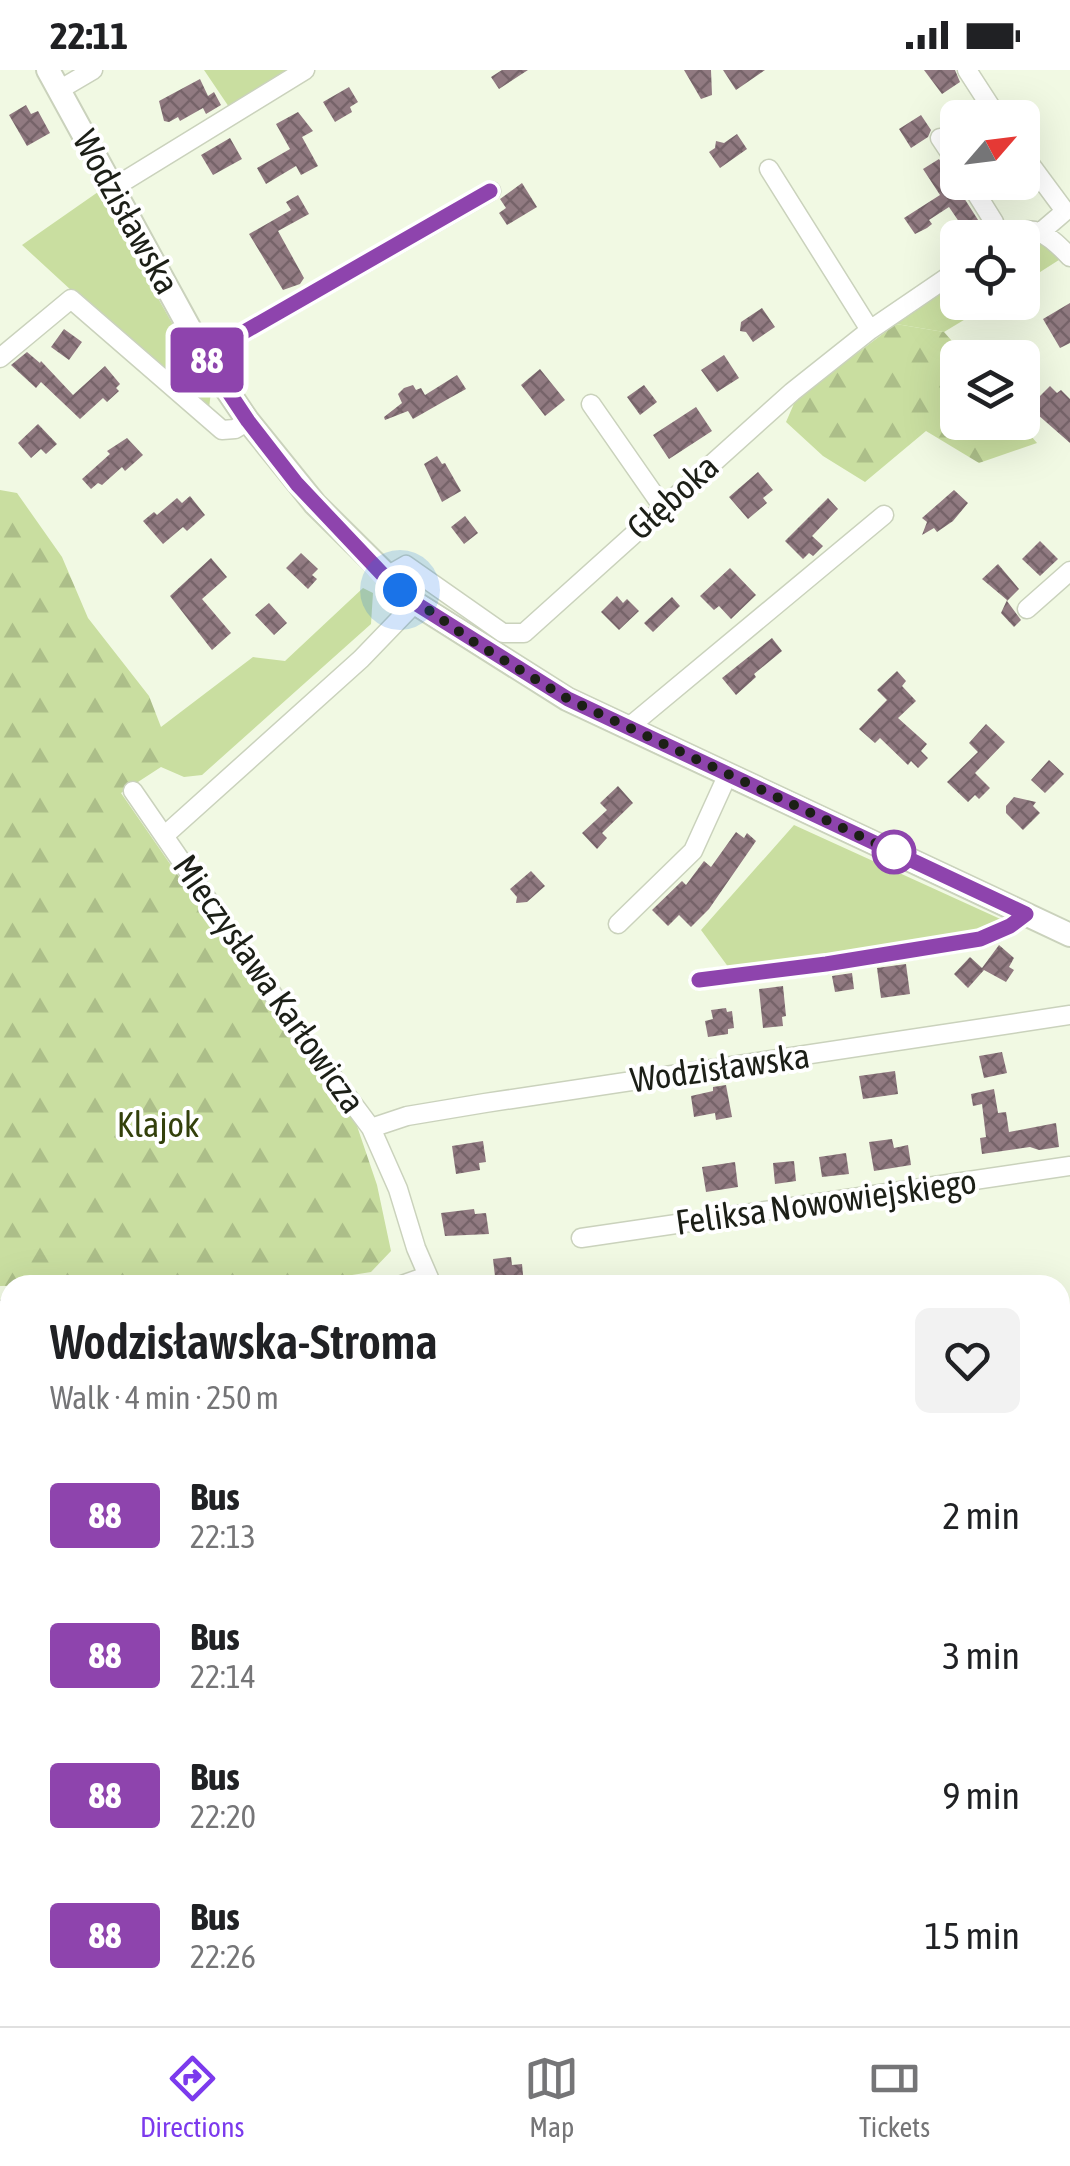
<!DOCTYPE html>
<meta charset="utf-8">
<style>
body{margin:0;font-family:"Asap Condensed",sans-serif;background:#f2f2f2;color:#202124;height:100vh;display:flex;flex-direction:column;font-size:38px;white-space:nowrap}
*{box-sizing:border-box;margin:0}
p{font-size:32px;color:#757577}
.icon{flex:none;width:55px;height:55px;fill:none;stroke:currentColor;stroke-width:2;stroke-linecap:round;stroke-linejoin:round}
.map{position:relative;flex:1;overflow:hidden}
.side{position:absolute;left:0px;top:1205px;width:1070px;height:752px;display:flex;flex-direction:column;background:#fff;border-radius:30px 30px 0 0;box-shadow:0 10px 40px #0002}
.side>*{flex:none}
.badge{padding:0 20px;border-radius:8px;font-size:35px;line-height:65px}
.needle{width:65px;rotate:62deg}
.tools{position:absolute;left:940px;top:30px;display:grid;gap:20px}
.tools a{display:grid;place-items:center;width:100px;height:100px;border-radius:15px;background:#fff;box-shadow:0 10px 40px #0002;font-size:50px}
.you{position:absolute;width:50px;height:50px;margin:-25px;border:8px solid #fff;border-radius:50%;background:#1a73e8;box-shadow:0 0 0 15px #1a73e833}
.map>.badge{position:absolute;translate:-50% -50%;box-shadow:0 0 0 5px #fff}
.round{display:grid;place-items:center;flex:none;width:105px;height:105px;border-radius:15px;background:#f2f2f2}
.overview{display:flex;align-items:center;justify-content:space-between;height:170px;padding:0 50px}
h1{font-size:48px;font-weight:600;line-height:75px}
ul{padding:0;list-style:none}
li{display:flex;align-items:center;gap:30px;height:140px;padding:0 50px}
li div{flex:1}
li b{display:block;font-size:38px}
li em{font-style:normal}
li .badge{min-width:110px;font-weight:700;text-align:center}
.status{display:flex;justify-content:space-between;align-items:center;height:70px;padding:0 50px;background:#fff;direction:ltr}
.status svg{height:28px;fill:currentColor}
.tab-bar{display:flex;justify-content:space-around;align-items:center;height:140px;border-top:2px solid #e0e0e0;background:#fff;font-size:28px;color:#757577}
.tab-bar a{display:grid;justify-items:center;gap:5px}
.tab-bar .active{color:#7c3aed}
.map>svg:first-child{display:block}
</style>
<div class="status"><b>22:11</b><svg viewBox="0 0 49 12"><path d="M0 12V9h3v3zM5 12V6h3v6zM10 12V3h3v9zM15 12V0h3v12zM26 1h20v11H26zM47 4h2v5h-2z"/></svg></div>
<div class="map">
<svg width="1070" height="1956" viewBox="0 0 1070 1956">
<defs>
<pattern id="forest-firs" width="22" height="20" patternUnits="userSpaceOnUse" patternTransform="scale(2.5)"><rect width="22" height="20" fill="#c9dea0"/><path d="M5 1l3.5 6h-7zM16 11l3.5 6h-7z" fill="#acbe89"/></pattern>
<pattern id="building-cross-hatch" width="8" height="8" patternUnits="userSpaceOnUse" patternTransform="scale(2.5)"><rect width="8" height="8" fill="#917a81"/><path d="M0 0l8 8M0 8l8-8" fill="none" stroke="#766369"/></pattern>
</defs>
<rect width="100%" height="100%" fill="#f1f9e3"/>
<path fill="#c9dea0" d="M204 0H293L229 37Z
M98 122 211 322 208 346 22 175Z
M1023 169 1046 170 1062 188 1023 213Z
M957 210 958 232 992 233 944 262 896 254Z
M363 518 373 523 371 554 202 705 184 707 161 697V657L253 587 285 591Z
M794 755 1007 852 981 864 729 898 701 860Z"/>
<path fill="url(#forest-firs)" d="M896 254 944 262 966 287 958 288V352L1020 353 1037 373 979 393 926 361 865 412 823 386 786 352 796 329Z
M0 420 17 423 62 487 88 548 149 626 161 657V697L121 723 289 966 356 1053 377 1115 391 1181 371 1202 327 1209 0 1216Z
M1070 1394V1499L1060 1494V1395Z
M0 1638 10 1646V1948H287L288 1956H0Z"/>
<path fill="url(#building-cross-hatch)" d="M502 0H528L499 19 491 7Z
M684 0H711L712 25 701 29Z
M723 0H765L736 20Z
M924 0H955L960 12 942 24Z
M200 9 208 26 214 22 221 35 206 44 203 38 180 51 178 47 169 52 164 51 159 31Z
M349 17 358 32 350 37 352 42 335 52 323 32Z
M26 35 31 44 38 41 50 63 27 76 9 45Z
M298 42 313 61 302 67 318 96 301 105 296 96 266 114 257 98 290 79 276 54Z
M921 45 931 60 928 67 911 78 899 59Z
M737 64 747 79 720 98 709 82 715 78 716 71 724 73Z
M230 68 242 89 213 105 201 85Z
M939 89 980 153 966 162 949 137 929 150 932 154 927 158 915 164 904 148 940 125 923 99Z
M522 113 537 137 507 155 499 143 506 138 500 129Z
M298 125 309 144 278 161 304 208 300 214 283 220 249 164 291 140 286 132Z
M1070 233V273L1060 278 1043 249Z
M762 238 775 257 753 272 746 262 740 261 741 252Z
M64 259 82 272 69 290 51 277Z
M27 282 40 293 41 291 73 325 105 296 120 314 116 318 119 321 107 332 103 328 80 349 41 312 36 318 11 295Z
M724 285 739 308 717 322 701 300Z
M540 299 565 330 545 346 521 315Z
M457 305 466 319 448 329 413 349 408 341 385 350 384 347 402 333 398 324 404 318 413 315 416 320 421 318 425 325Z
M644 315 657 332 640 345 627 327Z
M1050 316 1057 323 1061 320 1070 329V373L1029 337Z
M696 337 712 361 669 389 653 365Z
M38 354 57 374 46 384 41 379 31 388 18 373Z
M127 368 143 385 125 401 122 397 102 415 98 413 91 419 82 409 110 384 107 381Z
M437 386 442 394 445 393 461 421 442 432 424 394Z
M758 402 773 420 763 428 767 433 748 449 729 427Z
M954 420 968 433 953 451 937 462 934 458 922 465 927 452 922 448Z
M190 426 205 445 187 461 183 457 163 474 143 451 154 442 157 445 177 428 182 433Z
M828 428 838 439 812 466 823 476 813 486 809 483 803 489 785 471Z
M465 446 478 463 464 474 451 457Z
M1040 471 1058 489 1040 506 1022 489Z
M301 483 318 499 312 505 317 509 308 519 286 498Z
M211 488 227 507 202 529 231 563 212 580 170 526Z
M998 494 1019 519 1007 531 1021 550 1014 557 1001 543 1007 530 982 509Z
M730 498 756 525 731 549 719 536 714 540 700 526Z
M617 526 623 533 627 529 639 541 619 560 601 542Z
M672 527 680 536 653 562 644 553Z
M269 533 287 553 274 565 255 545Z
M772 568 782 581 754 604 756 607 736 625 722 608Z
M897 601 906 611 902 616 916 631 898 648 927 674 921 681 928 688 918 698 911 691 908 695 880 668 875 673 859 659 887 630 877 620Z
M986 654 1005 672 975 703 990 718 979 729 975 725 968 732 947 712 978 682 969 673Z
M1049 690 1064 704 1045 723 1031 710Z
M618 716 633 733 602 763 607 768 597 779 582 763 607 740 600 733Z
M1014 727 1036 732 1033 736 1040 743 1023 760 1006 743V736Z
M736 762 744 768 747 763 756 771 709 839 691 857 679 845 668 856 652 840 682 811 686 815 704 791 711 797Z
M531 801 545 816 527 832 516 833 517 827 510 819Z
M999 875 1014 888 1009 897 1014 900 1006 912 984 900 968 918 954 904 970 887 982 898Z
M906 894 910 924 881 928 877 898Z
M852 903 854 919 835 922 832 906Z
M783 916 786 946 782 947 783 956 763 958 759 919Z
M726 938 727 942 732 941 734 958 728 959V964L708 967 705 951 713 949 711 940Z
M1002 982 1007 1003 984 1008 979 986Z
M895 1001 898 1024 863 1029 859 1006Z
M726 1015 732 1047 716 1050 715 1043 694 1047 691 1026 713 1021V1017Z
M994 1019 998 1043 1006 1042 1009 1062 1056 1053 1059 1077 1039 1080 1030 1077 982 1084 980 1068 986 1067 982 1034 973 1036 971 1024Z
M892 1069 894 1078 908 1075 911 1095 874 1101 869 1072Z
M483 1071 486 1092 479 1093 480 1100 456 1104 452 1076Z
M846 1083 849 1104 822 1107 819 1087Z
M794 1091 796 1111 775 1114 773 1093Z
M735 1092 738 1117 706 1122 702 1097Z
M474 1139 475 1144 486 1143 489 1164 445 1166 441 1143Z
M511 1187 512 1195 522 1194 524 1215H496L493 1189Z"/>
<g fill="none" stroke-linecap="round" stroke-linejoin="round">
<defs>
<path id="minor" d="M967 0 998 48
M59 20 93 0
M940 68 958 95
M1022 83 1062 137 1063 143 1042 161
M769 99 870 260
M969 112 994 152 995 168
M113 118 305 0
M1005 168C1033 150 1050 166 1070 187
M204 285 491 121
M0 288 71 229 222 360 235 359 248 351
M591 334 662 436
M385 507 406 495 503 563H524L792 322 870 260 958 200
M415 533 361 589 164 766 291 951 371 1058 398 1119 416 1178 432 1215
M1027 539 1070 501
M629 657 884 445
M133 721 164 766
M618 854 693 781 728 704
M699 910 827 894 980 869 1010 856 1026 844
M371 1058 407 1046 485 1033 1070 945
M581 1168 1070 1096
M402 1215 427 1206
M0 1240H10
M0 1537 7 1545 10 1544
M1060 1872 1070 1907
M302 1948 305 1956
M645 1948 647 1956
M907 1948 911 1956
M447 1956 488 1948"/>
<path id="major" d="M48 0 208 292 248 351 315 434 415 533 567 629 1070 865"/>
</defs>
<use href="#minor" stroke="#cad2bc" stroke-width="21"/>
<use href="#major" stroke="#cad2bc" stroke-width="26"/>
<use href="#minor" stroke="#fff" stroke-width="18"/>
<use href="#major" stroke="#fff" stroke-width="22"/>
</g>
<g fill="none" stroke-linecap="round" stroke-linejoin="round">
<defs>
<path id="line" d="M490 121 204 285 248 351 297 414 385 507 415 533 568 629 1026 844 1010 856 980 869 826 894 699 910"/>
</defs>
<use href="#line" stroke="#fff" stroke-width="22"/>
<use href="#line" stroke="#8e44ad" stroke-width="15"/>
<path stroke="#1c1f17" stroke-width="10" stroke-dasharray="0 18" d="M400 520 474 572 568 629 894 782"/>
</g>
<circle fill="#fff" stroke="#8e44ad" stroke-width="5" cx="894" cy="782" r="20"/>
<g text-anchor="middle" stroke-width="8" stroke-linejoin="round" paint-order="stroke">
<g font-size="35" fill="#1c1f17" stroke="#fff">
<text transform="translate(126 142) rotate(61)" y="12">Wodzisławska</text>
<text transform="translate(673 427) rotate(-42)" y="12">Głęboka</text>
<text transform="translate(269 914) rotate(55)" y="12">Mieczysława Karłowicza</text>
<text transform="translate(720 998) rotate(-8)" y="12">Wodzisławska</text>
<text transform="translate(826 1132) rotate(-8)" y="12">Feliksa Nowowiejskiego</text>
</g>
<g font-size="35" fill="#33400b" stroke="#fff">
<text x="158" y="1067">Klajok</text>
</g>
</g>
</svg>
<div class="tools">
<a><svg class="needle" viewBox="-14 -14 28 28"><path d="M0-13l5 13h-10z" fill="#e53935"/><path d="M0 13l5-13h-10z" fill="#757577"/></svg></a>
<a><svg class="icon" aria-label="locate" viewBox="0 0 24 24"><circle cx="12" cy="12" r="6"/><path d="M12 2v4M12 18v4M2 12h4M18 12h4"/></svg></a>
<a><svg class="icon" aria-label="layers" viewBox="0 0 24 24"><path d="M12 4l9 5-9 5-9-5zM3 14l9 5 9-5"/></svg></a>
</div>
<div class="you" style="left:400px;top:520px"></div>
<b class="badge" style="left:207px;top:290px;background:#8e44ad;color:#fff">88</b>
<section class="side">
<div class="overview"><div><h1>Wodzisławska-Stroma</h1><p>Walk · 4 min · 250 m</p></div><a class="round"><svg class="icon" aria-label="heart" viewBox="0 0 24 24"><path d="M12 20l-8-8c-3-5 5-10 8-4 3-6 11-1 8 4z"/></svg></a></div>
<ul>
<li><span class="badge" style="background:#8e44ad;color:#fff">88</span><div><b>Bus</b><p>22:13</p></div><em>2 min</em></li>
<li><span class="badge" style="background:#8e44ad;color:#fff">88</span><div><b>Bus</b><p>22:14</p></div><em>3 min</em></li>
<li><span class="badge" style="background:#8e44ad;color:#fff">88</span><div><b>Bus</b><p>22:20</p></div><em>9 min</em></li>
<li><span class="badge" style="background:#8e44ad;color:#fff">88</span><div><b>Bus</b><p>22:26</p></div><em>15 min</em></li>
</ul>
</section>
</div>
<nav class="tab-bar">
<a class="active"><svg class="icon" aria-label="directions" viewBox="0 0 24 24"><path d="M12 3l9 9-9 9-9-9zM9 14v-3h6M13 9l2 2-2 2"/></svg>Directions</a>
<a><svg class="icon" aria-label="map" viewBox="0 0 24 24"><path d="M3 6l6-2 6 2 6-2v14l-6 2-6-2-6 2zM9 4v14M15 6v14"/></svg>Map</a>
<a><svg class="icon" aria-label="tickets" viewBox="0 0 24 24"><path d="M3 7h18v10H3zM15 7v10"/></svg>Tickets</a>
</nav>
